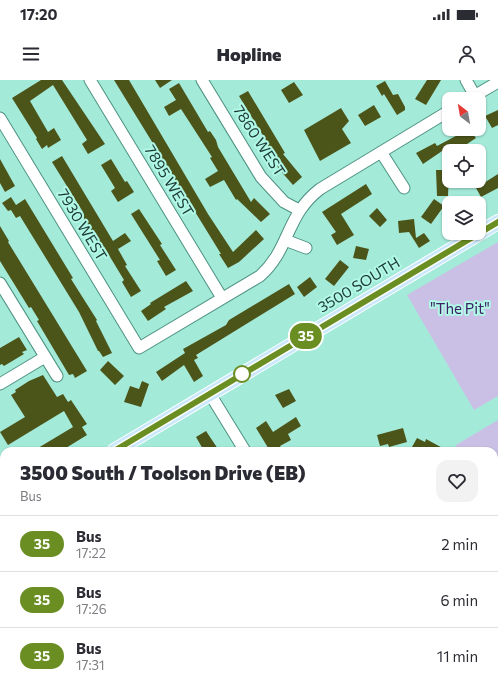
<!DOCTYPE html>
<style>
body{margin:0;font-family:Commissioner,sans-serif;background:#f2f2f3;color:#2b2b33;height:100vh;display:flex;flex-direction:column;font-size:15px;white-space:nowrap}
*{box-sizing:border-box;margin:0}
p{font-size:13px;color:#7c7c81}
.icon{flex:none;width:22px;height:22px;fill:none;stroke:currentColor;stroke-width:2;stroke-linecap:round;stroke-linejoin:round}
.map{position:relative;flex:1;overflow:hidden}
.drawer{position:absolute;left:0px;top:367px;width:498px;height:244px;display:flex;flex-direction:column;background:#fff;border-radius:12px 12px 0 0;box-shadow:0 1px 3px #0004}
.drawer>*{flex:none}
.badge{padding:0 8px;border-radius:13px;font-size:14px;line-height:26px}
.needle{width:26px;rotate:329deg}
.controls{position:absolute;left:442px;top:12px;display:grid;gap:8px}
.controls a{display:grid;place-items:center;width:44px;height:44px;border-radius:8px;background:#fff;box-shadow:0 1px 3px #0004;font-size:20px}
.map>.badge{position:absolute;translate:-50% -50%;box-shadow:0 0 0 2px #fff}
.round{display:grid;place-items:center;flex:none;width:42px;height:42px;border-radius:12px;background:#f2f2f3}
.headline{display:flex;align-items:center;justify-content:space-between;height:68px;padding:0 20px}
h1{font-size:19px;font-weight:800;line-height:30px}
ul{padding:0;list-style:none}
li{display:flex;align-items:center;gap:12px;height:56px;padding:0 20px;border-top:1px solid #e1e1e2}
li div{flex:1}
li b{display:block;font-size:15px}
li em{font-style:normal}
li .badge{min-width:44px;font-weight:700;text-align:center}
.status{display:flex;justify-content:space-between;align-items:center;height:28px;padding:0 20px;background:#fff;direction:ltr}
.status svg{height:11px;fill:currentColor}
header{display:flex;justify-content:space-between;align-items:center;height:52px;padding:0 20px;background:#fff;font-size:18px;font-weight:800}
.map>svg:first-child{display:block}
</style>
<div class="status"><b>17:20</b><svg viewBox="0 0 49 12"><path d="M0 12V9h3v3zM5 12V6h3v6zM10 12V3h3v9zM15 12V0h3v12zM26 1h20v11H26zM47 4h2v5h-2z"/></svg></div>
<header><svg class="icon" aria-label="menu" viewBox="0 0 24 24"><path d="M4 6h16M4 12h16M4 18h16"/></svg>Hopline<svg class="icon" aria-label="person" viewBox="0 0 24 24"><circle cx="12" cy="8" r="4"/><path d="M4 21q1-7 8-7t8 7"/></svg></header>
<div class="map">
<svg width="498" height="611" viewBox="0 0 498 611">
<rect width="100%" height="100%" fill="#a4ead9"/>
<path fill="#8fe1cd" d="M0 411 4 418V607H118L120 611H0Z"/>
<path fill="#cac0e5" d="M498 162V316L474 330 407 215Z
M498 340V453L494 447V371H455L456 365Z"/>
<path fill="#4c5519" d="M41 0H62L105 64 88 74 82 64 87 60 53 5 30 21 48 52 54 48 61 60 48 68 47 65 42 69 36 59 37 58 12 18Z
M114 0H129L208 134 233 172 256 150 264 159 239 182 228 188 219 174H221Z
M155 0H172L160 8Z
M427 0H441L426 25 415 19Z
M385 1 393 15 398 14 405 27V30L397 35 384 14 382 16 376 6Z
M294 2 303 15 289 23 281 10Z
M179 3 208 52 210 51 216 60 218 67 251 122 254 118 270 134 261 142 237 119 236 120 224 100 210 107 205 99 218 91 210 78 212 77 181 29 169 36 164 27 176 20 169 9Z
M248 11 285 73 283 74 302 97 293 105 279 89 265 63 267 62 239 16Z
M374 25 381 37 365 46 358 35Z
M341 28 349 41 342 49 351 63 320 81 304 50Z
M498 30V45L492 48 485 36Z
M469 49 476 58 467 64 468 65 461 71H451L448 67 423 84 416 73 435 63 437 66Z
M62 76 113 161 125 153 131 161 118 169 127 185 125 186 141 211 131 217 122 202 124 200 104 167 102 168 91 150 81 133 83 132 52 82Z
M0 79 15 106 5 112 0 103Z
M111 79 125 102 127 101 134 112 118 122 111 111 115 108 101 85Z
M436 90H449L448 116H437Z
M498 94V108L481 117 476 108Z
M366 104 372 114 341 134 354 155 337 165 331 155 336 152 322 132Z
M11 117 16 125 25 119 73 198 71 199 97 240 96 241 112 273 103 277 99 271H98L79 232 20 136 16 138 11 130 8 131 2 123Z
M434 119 444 126 431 144 421 137Z
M377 128 387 140 380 147 369 136Z
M139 129 162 164 160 165 176 190 166 196 157 181 160 180 131 134Z
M414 139 416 158 424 153 430 161 419 168 409 152 399 153 398 141Z
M0 146 9 161 8 162 87 291 75 298 73 294 69 295 37 241 39 240 31 227 29 228 0 181Z
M356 166 369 169 366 180 353 178Z
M340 180 349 187 334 206 325 199Z
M310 197 317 207 304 217 297 207Z
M186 201 193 211 164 227 166 229 148 241 141 231 151 224 150 223Z
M289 204 295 214 196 275 198 278 194 280 203 296 194 302 184 285 162 301 156 292 185 273 183 269 226 245 229 240Z
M19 257 27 270 22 272 24 274 4 286 2 284 0 285V268Z
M108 281 124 296 115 305 100 290Z
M43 295 57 317 63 314 68 322 71 320 87 344 82 347 87 355 61 371H33L73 347 64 331 8 365 0 352 25 337 11 315 16 312 15 310 29 301Z
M142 301 149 304 141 327 124 322 130 306 139 309Z
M289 309 296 321 283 328 275 315Z
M296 337 301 346 288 354 291 360 280 366 283 371H270L256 348 266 341 273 352Z
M403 348 407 362 389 367 388 364 380 366 377 355Z
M206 351 218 369 214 371H204L196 357Z
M417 358 425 362 426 359 448 371H420L412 367Z"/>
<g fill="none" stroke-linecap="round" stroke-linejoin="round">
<defs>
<path id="minor" d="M90 0 222 218
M202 0 261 97 284 122 299 130
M466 0 475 16
M469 19 498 2
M0 38 139 268 260 196C291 168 285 136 320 109L449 31
M381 72 404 108
M285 160 306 168
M0 203 57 296
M0 304 45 277
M210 314 245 371
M0 396 4 402
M494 467 498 474
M0 505 4 512
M0 555 4 562
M494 595 498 602
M129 607 131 611
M388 607 390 611
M0 611 6 607"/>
<path id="major" d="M114 371 498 142
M0 433 4 431
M0 446 4 444"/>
</defs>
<use href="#minor" stroke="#4d9282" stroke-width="13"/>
<use href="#major" stroke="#fff" stroke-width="16"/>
<use href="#minor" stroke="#fff" stroke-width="11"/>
<use href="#major" stroke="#c9e8fb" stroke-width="14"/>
</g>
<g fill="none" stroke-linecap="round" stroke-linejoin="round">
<defs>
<path id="line" d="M114 371 498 142"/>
</defs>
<use href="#line" stroke="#fff" stroke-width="9"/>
<use href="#line" stroke="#6b8e23" stroke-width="6"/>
</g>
<circle fill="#fff" stroke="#6b8e23" stroke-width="2" cx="242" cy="294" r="8"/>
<g text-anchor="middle" stroke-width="4" stroke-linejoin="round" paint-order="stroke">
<g font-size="15" fill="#1d3a34" stroke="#b1f8e6">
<text transform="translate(259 61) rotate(57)" y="5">7860 WEST</text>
<text transform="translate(169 101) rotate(59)" y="5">7895 WEST</text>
<text transform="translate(82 145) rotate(59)" y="5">7930 WEST</text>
<text transform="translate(359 205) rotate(-31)" y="5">3500 SOUTH</text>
</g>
<g font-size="15" fill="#3e2467" stroke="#b1f8e6">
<text x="460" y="234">"The Pit"</text>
</g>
</g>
</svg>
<div class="controls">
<a><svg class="needle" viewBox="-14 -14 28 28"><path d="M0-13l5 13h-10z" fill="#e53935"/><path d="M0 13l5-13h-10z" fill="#7c7c81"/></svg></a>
<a><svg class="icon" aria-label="locate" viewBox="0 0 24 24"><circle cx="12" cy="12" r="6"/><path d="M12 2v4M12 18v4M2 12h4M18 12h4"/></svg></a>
<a><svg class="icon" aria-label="layers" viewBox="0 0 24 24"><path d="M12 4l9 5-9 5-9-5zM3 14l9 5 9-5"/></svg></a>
</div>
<b class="badge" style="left:306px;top:256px;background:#6b8e23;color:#fff">35</b>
<section class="drawer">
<div class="headline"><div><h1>3500 South / Toolson Drive (EB)</h1><p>Bus</p></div><a class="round"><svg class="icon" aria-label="heart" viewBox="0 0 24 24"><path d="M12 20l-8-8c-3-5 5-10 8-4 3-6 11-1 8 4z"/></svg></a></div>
<ul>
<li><span class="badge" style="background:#6b8e23;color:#fff">35</span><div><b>Bus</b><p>17:22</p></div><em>2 min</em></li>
<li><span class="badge" style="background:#6b8e23;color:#fff">35</span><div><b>Bus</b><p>17:26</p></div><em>6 min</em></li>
<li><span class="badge" style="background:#6b8e23;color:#fff">35</span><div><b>Bus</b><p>17:31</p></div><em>11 min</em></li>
</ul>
</section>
</div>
